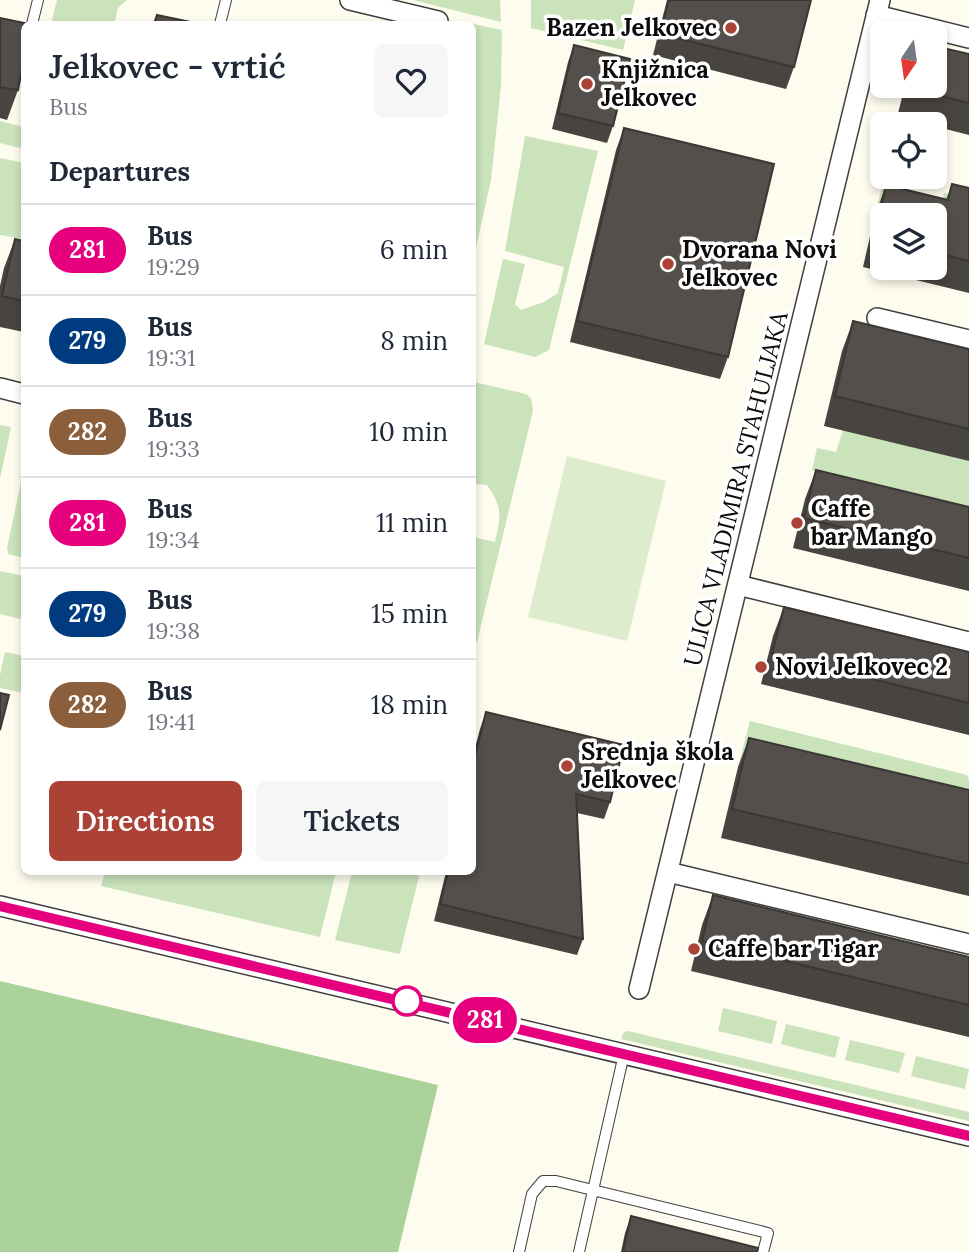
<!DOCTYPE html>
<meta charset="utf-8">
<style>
body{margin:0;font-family:Lora,serif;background:#f6f6f7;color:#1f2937;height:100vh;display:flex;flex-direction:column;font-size:26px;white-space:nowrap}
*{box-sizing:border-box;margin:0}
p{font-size:23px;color:#747a83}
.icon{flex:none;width:38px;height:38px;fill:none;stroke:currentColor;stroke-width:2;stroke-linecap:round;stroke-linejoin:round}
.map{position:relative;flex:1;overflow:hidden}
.sheet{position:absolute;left:21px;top:21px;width:455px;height:854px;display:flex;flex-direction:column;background:#fff;border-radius:10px;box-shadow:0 4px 10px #0003}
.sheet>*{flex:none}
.badge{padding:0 14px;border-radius:23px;font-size:24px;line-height:46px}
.needle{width:46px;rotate:193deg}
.buttons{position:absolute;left:870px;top:21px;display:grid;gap:14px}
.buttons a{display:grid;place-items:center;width:77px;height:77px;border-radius:10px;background:#fff;box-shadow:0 4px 10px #0003;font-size:35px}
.map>.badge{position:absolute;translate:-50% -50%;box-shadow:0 0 0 4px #fff}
h2{padding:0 28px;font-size:26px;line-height:63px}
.round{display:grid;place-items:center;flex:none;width:74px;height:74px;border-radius:10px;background:#f6f6f7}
.head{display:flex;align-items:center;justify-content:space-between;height:119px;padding:0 28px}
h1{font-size:33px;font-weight:600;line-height:52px}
.primary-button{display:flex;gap:14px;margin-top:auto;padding:14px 28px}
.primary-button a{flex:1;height:80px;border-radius:10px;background:#ac4135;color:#fff;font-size:28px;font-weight:600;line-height:80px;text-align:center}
.primary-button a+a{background:#f6f6f7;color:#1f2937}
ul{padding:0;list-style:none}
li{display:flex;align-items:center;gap:21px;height:91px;padding:0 28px;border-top:2px solid #e0e1e3}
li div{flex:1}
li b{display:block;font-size:26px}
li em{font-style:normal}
li .badge{min-width:77px;font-weight:700;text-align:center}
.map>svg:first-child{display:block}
</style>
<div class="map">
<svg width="969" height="1252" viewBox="0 0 969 1252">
<rect width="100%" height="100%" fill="#fdfcee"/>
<path fill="#cae3bb" d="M57 0H127L118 8 114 24H51Z
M413 0H500L501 22Z
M531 0H635L623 50 531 28Z
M459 21 502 30 501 86 491 180 473 261 472 24H458Z
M0 121 24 127V149L0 143Z
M525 136 598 151 549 350 535 357 484 344 503 259 525 264 515 304 521 310 544 302 558 293 564 267 505 251Z
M0 158 24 163V273L17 271 24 239 0 235Z
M884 177H907L902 203 939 212 944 193 951 195 946 215 941 214 938 230 935 229 934 215H875Z
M474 382 526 394 531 398 533 411 477 642 472 641 473 537 495 542C501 515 503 508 487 485L473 484Z
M0 425 11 427 0 479Z
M843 430 969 461V508L812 470 817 448 836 452Z
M24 468V558L8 554 7 548Z
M0 571 24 576V620L0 614Z
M5 652 24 656V693L0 688V675Z
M750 721 967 775 969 781V822L738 767Z
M105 872H336L320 937 101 886Z
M352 872H420L400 954 335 940Z
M723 1008 777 1021 772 1044 718 1031Z
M786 1024 840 1037 835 1058 781 1044Z
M628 1031 969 1112V1121L621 1039 624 1032Z
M850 1040 905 1053 899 1073 845 1060Z
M916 1056 969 1069 965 1089 911 1076Z"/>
<path fill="#acd29c" d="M0 981 438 1085 398 1252H0Z"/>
<path fill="#dceccc" d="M567 456 666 481 627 641 528 617Z"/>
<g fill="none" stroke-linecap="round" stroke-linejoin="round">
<defs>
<path id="lane" d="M32 24 38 0
M220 24 226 0
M519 1252 532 1194 543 1181H556L768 1233 763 1252
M579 1252 624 1054"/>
<path id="street" d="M350 0 438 21
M876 15 969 38
M877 318 969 340
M0 388 24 394
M738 585 969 642
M668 872 969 944
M0 906 969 1136
M639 989 880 0"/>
</defs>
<use href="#lane" stroke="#3f3f3f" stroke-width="12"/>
<use href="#street" stroke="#3f3f3f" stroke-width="22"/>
<use href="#lane" stroke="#fff" stroke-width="10"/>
<use href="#street" stroke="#fff" stroke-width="19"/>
</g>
<path fill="#484440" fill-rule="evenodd" d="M667 0H811L794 67 786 89 653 55Z
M0 18 18 90 7 120 0 118Z
M574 45 613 126 607 143 552 129 568 62Z
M969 54V135L934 126V124H926L897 117 905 86H934Z
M624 128 728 357 720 379 570 342 616 150Z
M952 184 969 188V293L863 267 875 215 886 185 946 200ZM882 215H934V268H882Z
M15 239 24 241V332L0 327V286L4 268Z
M853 321 969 349V461L824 426 842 351Z
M816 470 969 507V591L793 548 805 499Z
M784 607 969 652V735L761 684 773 636Z
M486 712 610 802 604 819 577 813 583 939 577 955 434 921 446 872H472V759L480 729Z
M749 738 969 790V896L721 838 738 767Z
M713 895 969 957V1037L691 971 702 925Z
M631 1216 757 1252H621L625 1233Z"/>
<path fill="#544f4a" stroke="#3b3734" stroke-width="2" d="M669 0H811L794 67 660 34Z
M157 15 200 24H154Z
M0 18 29 24H24V59L18 90 0 87Z
M574 45 630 59 613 126 558 113Z
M934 46 969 54V103L908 88V86H934Z
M624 128 774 164 728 357 577 321Z
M952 184 969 188V261L934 252V215H882V240L874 238 886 185 948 200Z
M15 239 24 241V301L2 296Z
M853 321 969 349V429L835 396Z
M816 470 969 507V558L804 518Z
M784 607 969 652V703L772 654Z
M0 693 9 695 0 730Z
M486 712 624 745 610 802 576 794 583 939 440 904 448 872H472V768Z
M749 738 969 790V864L732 809Z
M713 895 969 957V1005L702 941Z
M631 1216 758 1248 757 1252H623Z"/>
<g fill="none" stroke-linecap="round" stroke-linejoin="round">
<defs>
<path id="line" d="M0 906 969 1136"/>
</defs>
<use href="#line" stroke="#fff" stroke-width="16"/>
<use href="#line" stroke="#e6007e" stroke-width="10"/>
</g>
<g fill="#ac4135" stroke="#fff" stroke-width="2.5">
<circle cx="731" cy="28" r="7"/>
<circle cx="587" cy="84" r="7"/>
<circle cx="668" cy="264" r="7"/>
<circle cx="797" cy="523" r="7"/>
<circle cx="761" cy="667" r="7"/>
<circle cx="567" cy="766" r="7"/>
<circle cx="694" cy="949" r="7"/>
</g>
<circle fill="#fff" stroke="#e6007e" stroke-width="3.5" cx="407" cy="1001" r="14"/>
<g text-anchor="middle" stroke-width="7" stroke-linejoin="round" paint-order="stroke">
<g font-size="24" font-weight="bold" fill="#0c0c0c" stroke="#fff" text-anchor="start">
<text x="717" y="36" text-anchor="end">Bazen Jelkovec</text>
<text x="601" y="78">Knjižnica<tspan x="601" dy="28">Jelkovec</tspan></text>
<text x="682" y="258">Dvorana Novi<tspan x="682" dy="28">Jelkovec</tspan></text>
<text x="811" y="517">Caffe<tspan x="811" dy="28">bar Mango</tspan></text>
<text x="775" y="675">Novi Jelkovec 2</text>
<text x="581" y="760">Srednja škola<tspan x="581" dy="28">Jelkovec</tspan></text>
<text x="708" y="957">Caffe bar Tigar</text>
</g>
<g font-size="24" fill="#0c0c0c" stroke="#fff">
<text transform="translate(736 489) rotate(-76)" y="8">ULICA VLADIMIRA STAHULJAKA</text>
</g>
</g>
</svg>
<div class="buttons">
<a><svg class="needle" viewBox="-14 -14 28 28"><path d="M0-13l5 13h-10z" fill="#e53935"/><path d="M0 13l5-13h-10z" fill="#747a83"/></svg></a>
<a><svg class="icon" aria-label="locate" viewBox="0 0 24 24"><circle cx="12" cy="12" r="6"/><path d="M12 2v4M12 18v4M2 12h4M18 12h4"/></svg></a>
<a><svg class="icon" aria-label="layers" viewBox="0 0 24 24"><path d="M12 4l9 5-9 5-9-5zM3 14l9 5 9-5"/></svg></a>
</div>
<b class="badge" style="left:485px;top:1020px;background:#e6007e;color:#fff">281</b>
<section class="sheet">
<div class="head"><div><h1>Jelkovec - vrtić</h1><p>Bus</p></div><a class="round"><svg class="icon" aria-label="heart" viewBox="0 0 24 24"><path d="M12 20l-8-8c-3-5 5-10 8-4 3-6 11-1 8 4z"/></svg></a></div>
<h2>Departures</h2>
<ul>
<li><span class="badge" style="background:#e6007e;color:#fff">281</span><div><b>Bus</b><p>19:29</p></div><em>6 min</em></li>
<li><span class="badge" style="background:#003b80;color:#fff">279</span><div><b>Bus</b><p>19:31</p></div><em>8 min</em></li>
<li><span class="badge" style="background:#8b5e3c;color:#fff">282</span><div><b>Bus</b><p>19:33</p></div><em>10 min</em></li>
<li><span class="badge" style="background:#e6007e;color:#fff">281</span><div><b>Bus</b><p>19:34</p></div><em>11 min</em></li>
<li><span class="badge" style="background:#003b80;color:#fff">279</span><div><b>Bus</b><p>19:38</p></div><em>15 min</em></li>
<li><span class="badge" style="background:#8b5e3c;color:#fff">282</span><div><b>Bus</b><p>19:41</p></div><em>18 min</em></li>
</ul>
<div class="primary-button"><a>Directions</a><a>Tickets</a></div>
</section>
</div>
